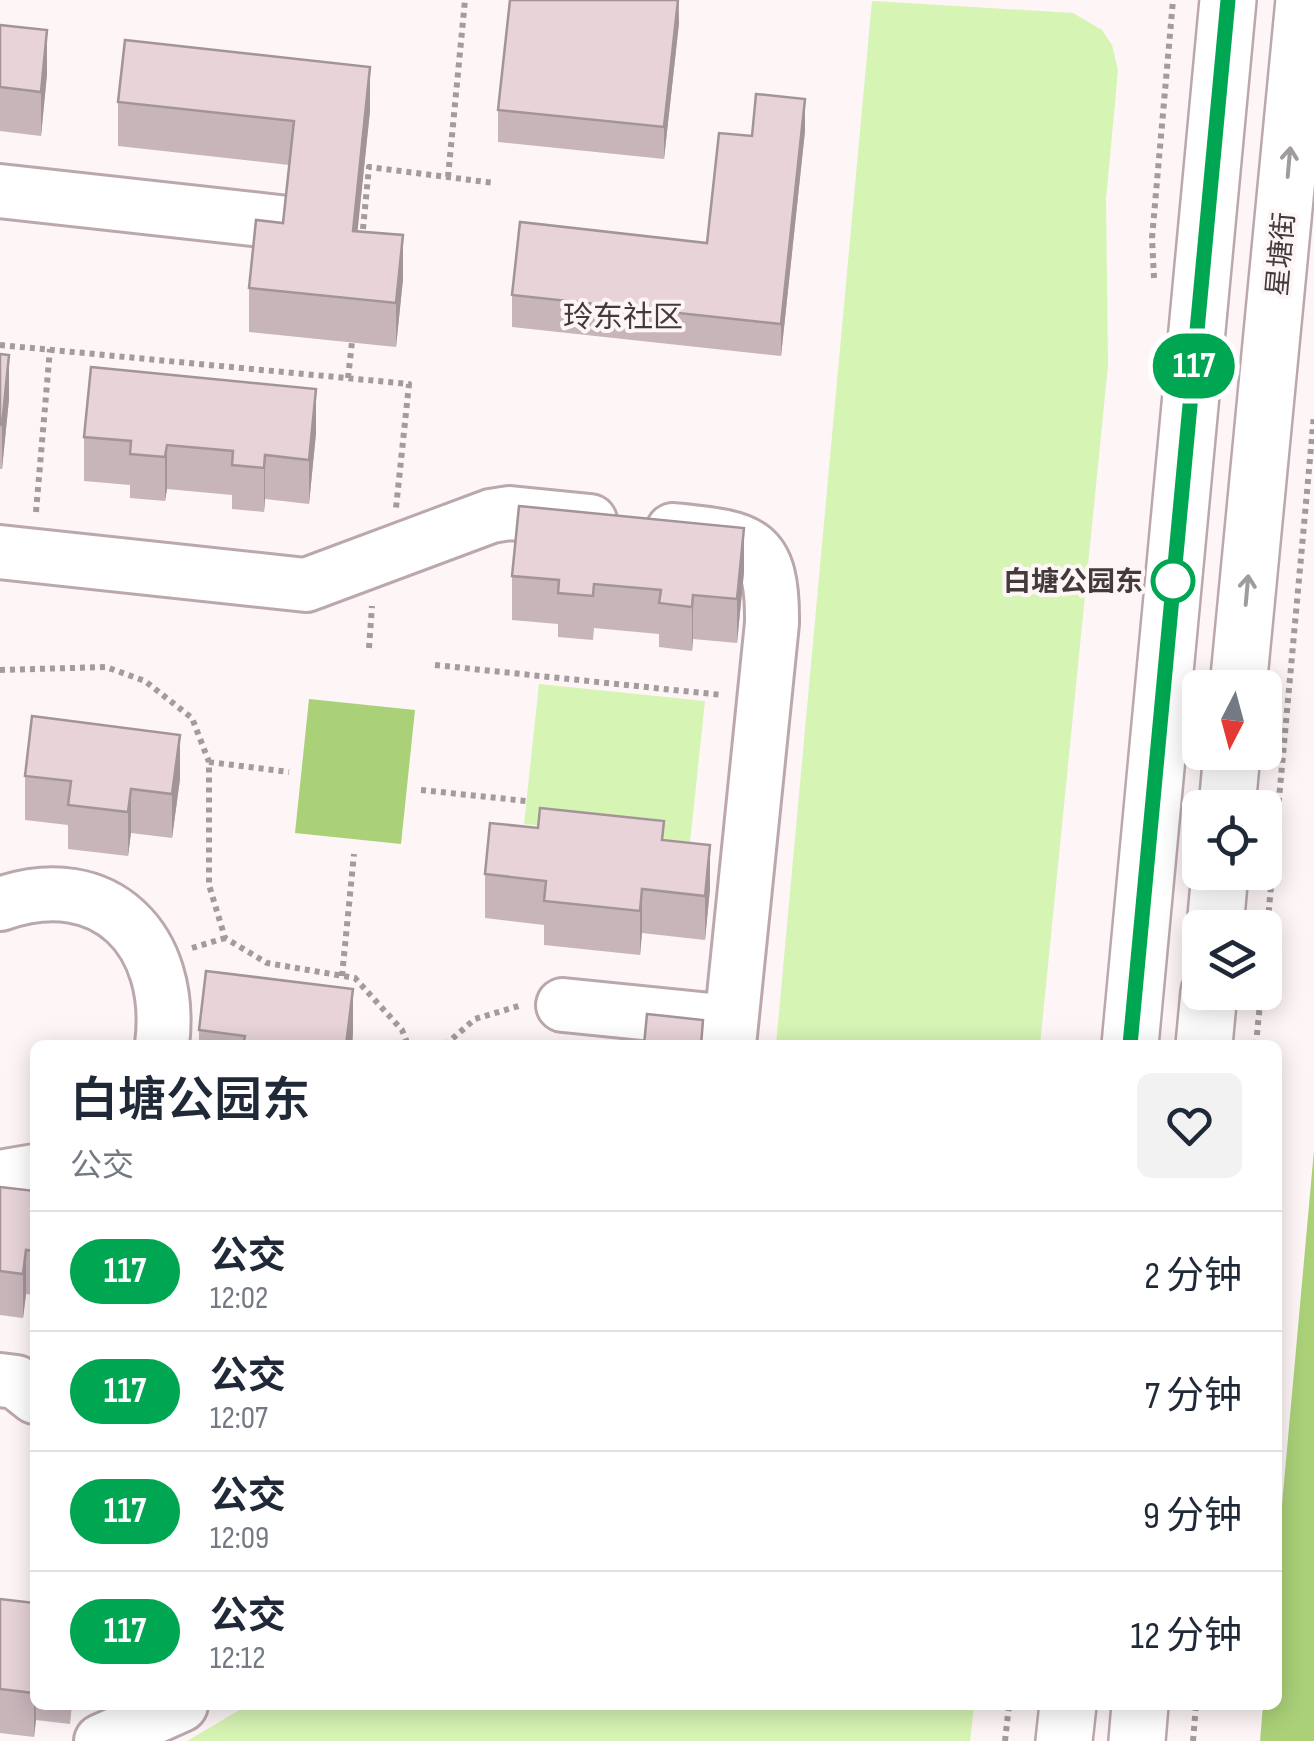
<!DOCTYPE html>
<html lang="zh">
<meta charset="utf-8">
<style>
body{margin:0;font-family:"Sofia Sans Condensed","Noto Sans SC",sans-serif;background:#f2f2f3;color:#1f2937;height:100vh;display:flex;flex-direction:column;font-size:38px;white-space:nowrap}
*{box-sizing:border-box;margin:0}
p{font-size:32px;color:#747a83}
.icon{flex:none;width:55px;height:55px;fill:none;stroke:currentColor;stroke-width:2;stroke-linecap:round;stroke-linejoin:round}
.map{position:relative;flex:1;overflow:hidden}
.drawer{position:absolute;left:30px;top:1040px;width:1252px;height:670px;display:flex;flex-direction:column;background:#fff;border-radius:15px;box-shadow:0 5px 25px #0003}
.drawer>*{flex:none}
.badge{padding:0 20px;border-radius:32px;font-size:35px;line-height:65px}
.needle{width:65px;rotate:186deg}
.controls{position:absolute;left:1182px;top:670px;display:grid;gap:20px}
.controls a{display:grid;place-items:center;width:100px;height:100px;border-radius:15px;background:#fff;box-shadow:0 5px 25px #0003;font-size:50px}
.map>.badge{position:absolute;translate:-50% -50%;box-shadow:0 0 0 5px #fff}
.round{display:grid;place-items:center;flex:none;width:105px;height:105px;border-radius:15px;background:#f2f2f3}
.overview{display:flex;align-items:center;justify-content:space-between;height:170px;padding:0 40px}
h1{font-size:48px;font-weight:600;line-height:75px}
ul{padding:0;list-style:none}
li{display:flex;align-items:center;gap:30px;height:120px;padding:0 40px;border-top:2px solid #e0e1e3}
li div{flex:1}
li b{display:block;font-size:38px}
li em{font-style:normal}
li .badge{min-width:110px;font-weight:700;text-align:center}
.map>svg:first-child{display:block}
</style>
<div class="map">
<svg width="1314" height="1741" viewBox="0 0 1314 1741">
<rect width="100%" height="100%" fill="#fdf5f6"/>
<path fill="#d6f4b3" d="M872 1 1073 13 1102 30 1112 45 1118 70 1106 199 1108 365 1040 1045H776Z
M539 684 705 701 690 842 524 824Z
M248 1705H974L970 1741H187Z"/>
<path fill="#aad078" d="M309 699 415 710 401 844 295 833Z
M1314 1150V1741H1260L1263 1705H1278V1549Z"/>
<g fill="none" stroke-linecap="round" stroke-linejoin="round">
<defs>
<path id="minor" d="M0 191 288 223
M673 530C749 538 773 538 772 623L729 1045
M0 552 306 585 491 516 510 513 590 521
M0 904C106 867 175 941 162 1045
M563 1005 731 1022
M0 1177 35 1171
M0 1380 16 1382 35 1397
M101 1741 181 1705"/>
<path id="major" d="M1238 688 1304 0
M1227 808 1232 752
M1215 928 1220 872
M1130 1045 1228 0
M1204 1045 1209 992
M1064 1741 1068 1705
M1137 1741 1140 1705"/>
</defs>
<use href="#minor" stroke="#bba8ac" stroke-width="58"/>
<use href="#major" stroke="#bba8ac" stroke-width="60"/>
<path stroke="#a39b9c" stroke-width="6" stroke-dasharray="5 5" stroke-linecap="butt" d="M448 177 465 0
M362 239 369 167 494 183
M1154 278 1152 238 1173 0
M0 345 409 384 396 508
M348 378 352 342
M36 512 50 349
M369 648 372 606
M435 665 722 695
M0 670 106 667 145 681 192 718 209 762V885L225 938 267 963 355 978 402 1030 408 1045
M209 762 289 772
M421 790 526 801
M192 948 225 938
M1265 952 1314 415
M342 976 354 854
M445 1045 475 1019 522 1005
M1256 1045 1261 992
M1005 1741 1009 1705
M1193 1741 1196 1705"/>
<use href="#minor" stroke="#fff" stroke-width="52"/>
<use href="#major" stroke="#fff" stroke-width="55"/>
</g>
<path fill="#c7b5ba" d="M679 0V23L664 159 498 142V110Z
M0 25 47 74 41 136 0 131Z
M118 102 370 111 357 231 403 279 396 347 249 332V288L283 223 289 165 118 146Z
M805 131 781 356 512 327V295L707 243 752 136Z
M0 354 9 399 2 469H0Z
M316 433 309 504 265 499 264 512 232 509V495L167 489 165 501 130 498V485L84 481V437Z
M744 572 737 643 693 639 692 651 659 647V634L594 628 593 640 558 637V624L512 620V576Z
M25 776 180 779 172 838 131 833 128 856 68 849V825L25 820Z
M664 840 710 889 705 940 642 933 640 955 544 945V925L485 918V874Z
M199 1030 353 1033 352 1045H199Z
M0 1187 35 1191V1295L26 1294 23 1318 0 1315Z
M0 1599 35 1603V1705H72L70 1724 36 1720 34 1737 0 1733Z"/>
<path fill="#a29497" d="M678 0 679 23 664 159V127Z
M47 30V74L41 136V92Z
M370 67V111L353 275V231Z
M805 99V131L781 356V324Z
M403 235V279L396 347V303Z
M9 355V399L2 469V425Z
M316 389V433L309 504V460Z
M167 445V489L165 501V457Z
M265 455V499L264 512V468Z
M744 528V572L737 643V599Z
M693 595V639L692 651V607Z
M180 735V779L172 838V794Z
M131 789V833L128 856V812Z
M710 845V889L705 940V896Z
M642 889V933L640 955V911Z
M353 989V1033L352 1045H346Z
M26 1250V1294L23 1318V1274Z
M35 1686 36 1720 34 1737V1693Z"/>
<path fill="#e7d3d8" stroke="#a29497" stroke-width="2.5" d="M510 0H678L664 127 498 110Z
M0 25 47 30 41 92 0 87Z
M125 40 370 67 353 231 403 235 396 303 249 288 256 220 283 223 294 121 118 102Z
M756 94 805 99 781 324 512 295 520 222 707 243 719 133 752 136Z
M0 354 9 355 2 425H0Z
M91 367 316 389 309 460 265 455 264 468 232 465 233 451 167 445 165 457 130 454 131 441 84 437Z
M519 506 744 528 737 599 693 595 692 607 659 603 661 590 594 584 593 596 558 593 559 580 512 576Z
M32 716 180 735 172 794 131 789 128 812 68 805 71 781 25 776Z
M540 808 664 821 662 840 710 845 705 896 642 889 640 911 544 901 546 881 485 874 490 823 538 828Z
M206 971 353 989 346 1045H319L304 1043V1045H243L245 1036 199 1030Z
M647 1014 703 1020 701 1045H644Z
M0 1187 35 1191V1251L26 1250 23 1274 0 1271Z
M0 1599 35 1603 34 1693 0 1689Z"/>
<defs><path id="oneway-shaft" d="M-6 0H5M1.5-3L5.5 0L1.5 3" fill="none" stroke-width="1.6" stroke-linecap="round" stroke-linejoin="round" transform="scale(2.5)"/></defs>
<g stroke="#a09c9d">
<use href="#oneway-shaft" transform="translate(1289 162) rotate(-85)"/>
<use href="#oneway-shaft" transform="translate(1247 590) rotate(-85)"/>
</g>
<g fill="none" stroke-linecap="round" stroke-linejoin="round">
<defs>
<path id="line" d="M1130 1045 1228 0"/>
</defs>
<use href="#line" stroke="#fff" stroke-width="22"/>
<use href="#line" stroke="#00a651" stroke-width="15"/>
</g>
<circle fill="#fff" stroke="#00a651" stroke-width="5" cx="1173" cy="581" r="20"/>
<g text-anchor="middle" stroke-width="8" stroke-linejoin="round" paint-order="stroke">
<g font-size="28" fill="#423a3b" stroke="#fdf5f6">
<text transform="translate(1280 254) rotate(-85)" y="10">星塘街</text>
</g>
<g font-size="28" font-weight="bold" fill="#423a3b" stroke="#fdf5f6" text-anchor="end">
<text x="1143" y="591">白塘公园东</text>
</g>
<g font-size="30" fill="#423a3b" stroke="#fdf5f6">
<text x="623" y="327">玲东社区</text>
</g>
</g>
</svg>
<div class="controls">
<a><svg class="needle" viewBox="-14 -14 28 28"><path d="M0-13l5 13h-10z" fill="#e53935"/><path d="M0 13l5-13h-10z" fill="#747a83"/></svg></a>
<a><svg class="icon" aria-label="locate" viewBox="0 0 24 24"><circle cx="12" cy="12" r="6"/><path d="M12 2v4M12 18v4M2 12h4M18 12h4"/></svg></a>
<a><svg class="icon" aria-label="layers" viewBox="0 0 24 24"><path d="M12 4l9 5-9 5-9-5zM3 14l9 5 9-5"/></svg></a>
</div>
<b class="badge" style="left:1194px;top:366px;background:#00a651;color:#fff">117</b>
<section class="drawer">
<div class="overview"><div><h1>白塘公园东</h1><p>公交</p></div><a class="round"><svg class="icon" aria-label="heart" viewBox="0 0 24 24"><path d="M12 20l-8-8c-3-5 5-10 8-4 3-6 11-1 8 4z"/></svg></a></div>
<ul>
<li><span class="badge" style="background:#00a651;color:#fff">117</span><div><b>公交</b><p>12:02</p></div><em>2 分钟</em></li>
<li><span class="badge" style="background:#00a651;color:#fff">117</span><div><b>公交</b><p>12:07</p></div><em>7 分钟</em></li>
<li><span class="badge" style="background:#00a651;color:#fff">117</span><div><b>公交</b><p>12:09</p></div><em>9 分钟</em></li>
<li><span class="badge" style="background:#00a651;color:#fff">117</span><div><b>公交</b><p>12:12</p></div><em>12 分钟</em></li>
</ul>
</section>
</div>
